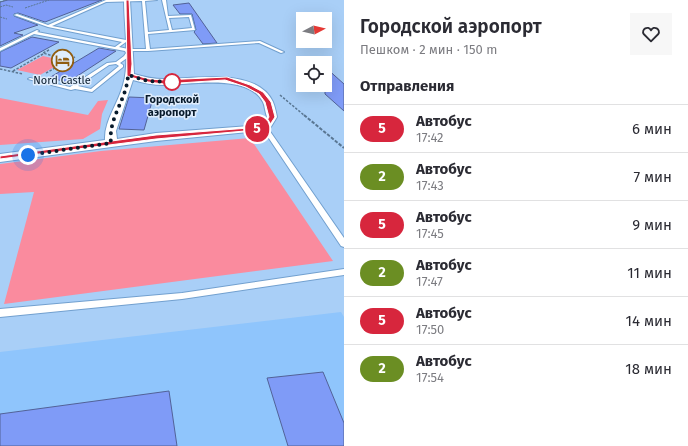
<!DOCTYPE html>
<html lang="ru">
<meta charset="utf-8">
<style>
body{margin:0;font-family:"Fira Sans",sans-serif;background:#f7f7f7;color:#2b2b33;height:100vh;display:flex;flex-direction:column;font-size:15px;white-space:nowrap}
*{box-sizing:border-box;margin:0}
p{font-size:13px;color:#7c7c81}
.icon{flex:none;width:22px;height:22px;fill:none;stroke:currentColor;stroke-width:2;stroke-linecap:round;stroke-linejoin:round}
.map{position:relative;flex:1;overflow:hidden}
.sheet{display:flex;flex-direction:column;background:#fff;width:344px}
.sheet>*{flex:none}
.badge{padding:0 8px;border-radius:13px;font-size:14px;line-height:26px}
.needle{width:26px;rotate:83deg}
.controls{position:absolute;left:296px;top:12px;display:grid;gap:8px}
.controls a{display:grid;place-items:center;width:36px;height:36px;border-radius:0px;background:#fff;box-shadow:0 4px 16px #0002;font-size:20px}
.you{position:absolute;width:20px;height:20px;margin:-10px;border:3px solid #fff;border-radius:50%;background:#1a73e8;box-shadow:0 0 0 6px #1a73e833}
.map>.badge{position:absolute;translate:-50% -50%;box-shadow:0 0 0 2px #fff}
h2{padding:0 16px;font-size:15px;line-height:36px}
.round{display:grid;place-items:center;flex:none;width:42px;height:42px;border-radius:0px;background:#f7f7f7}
.headline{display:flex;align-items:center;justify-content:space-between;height:68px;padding:0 16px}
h1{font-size:19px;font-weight:600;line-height:30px}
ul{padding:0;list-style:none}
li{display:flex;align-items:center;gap:12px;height:48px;padding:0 16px;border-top:1px solid #e1e1e2}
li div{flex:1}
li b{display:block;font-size:15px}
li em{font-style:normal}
li .badge{min-width:44px;font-weight:700;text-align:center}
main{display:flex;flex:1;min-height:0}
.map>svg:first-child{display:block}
</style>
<main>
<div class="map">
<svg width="344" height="446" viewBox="0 0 344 446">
<rect width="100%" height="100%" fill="#a9cff7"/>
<path fill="#8fc5fc" d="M341 312 344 317V446H0V352Z"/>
<path fill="#fa8b9e" d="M43 56 65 61 40 75 17 70Z
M0 98 88 115 98 101 108 100 102 114 100 129 83 139 0 145Z
M250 138 333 261 4 304 34 192 0 194V164L101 151Z"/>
<path fill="#7f9bf7" stroke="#526297" d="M8 0H102L45 22 18 13 14 14V16L38 25 14 33 23 35 0 46V2Z
M189 3 217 43 203 44 194 32 196 30 192 14H180L173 5Z
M32 37 59 42 11 68 0 66V52Z
M99 48 116 51 68 82 49 78Z
M325 67 344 84V111L325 94Z
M129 97 153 98 144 130 119 129Z
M323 372 344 423V446H288L267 378Z
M169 391 177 446H0V414Z"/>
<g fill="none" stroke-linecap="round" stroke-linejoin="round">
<defs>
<path id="service" d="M106 0H157L145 1 148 32 169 30 162 0H166L168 16 191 15 195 30 148 34 150 49 260 41 284 52 281 53 259 43 148 51H129L130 53 127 58 120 63 123 65V67L92 92 75 89 71 90 28 79 30 78 70 87 107 63 116 62 124 56 126 53 125 51 34 34 0 51V48L37 30 39 31 37 32 115 47 122 42 48 27 14 15 17 14 48 25ZM142 1 146 49H128L119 47 126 42V40L52 26 106 2ZM189 17 192 28 172 30 169 18ZM116 64 119 66 91 89 78 86 109 65Z
M265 126 267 127 344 238V247L341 246 262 128Z
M344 269V275L182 299 0 317V309L182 293Z"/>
<path id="minor" d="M124 0H130L134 74C144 77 153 79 164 79 194 79 257 67 273 102 275 107 276 112 277 117L269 130 156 141 0 162V154L105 140C104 121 118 104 123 85 130 62 124 26 124 0ZM133 80C143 83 153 85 164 85 189 85 248 73 263 102 265 106 265 112 267 117L261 125 156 133 117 139 116 131Z"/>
</defs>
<use href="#service" stroke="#72a0cf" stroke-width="2"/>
<use href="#minor" stroke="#72a0cf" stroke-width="2"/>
<path stroke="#5a7793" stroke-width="1" stroke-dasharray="2 1" stroke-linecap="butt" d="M0 2 6 0
M0 7 6 5 13 7
M25 8 49 0
M0 17 7 19
M47 51 49 50"/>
<path stroke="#5a7793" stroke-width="1.5" stroke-dasharray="2.5 1.5" stroke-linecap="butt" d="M49 50 43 53 69 61
M0 69 23 74
M13 71 43 54
M46 73 75 57
M280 95 305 116"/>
<path stroke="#5a7793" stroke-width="2" stroke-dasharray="3.5 1.5" stroke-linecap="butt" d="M304 115 344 148"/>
<use href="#service" fill="#fff" fill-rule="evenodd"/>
<use href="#minor" fill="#fff" fill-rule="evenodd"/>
</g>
<path fill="#d7263d" stroke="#fff" d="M126 0H129L132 64 131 74 149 79 164 80 227 77 250 85 263 92 271 102 275 117 267 129 156 139 0 159V156L156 135 263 127 269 117 265 102 259 94 246 87 225 80 164 84 148 82 127 76Z"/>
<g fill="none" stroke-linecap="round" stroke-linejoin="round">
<path stroke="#081b2c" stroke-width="4" stroke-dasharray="0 7.2" d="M28 155 111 143C108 117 127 100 128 75L148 81 172 82"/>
</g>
<defs>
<symbol id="hotel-ring" viewBox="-11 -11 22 22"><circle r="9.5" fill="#dfedfd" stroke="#915d10" stroke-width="1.5"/><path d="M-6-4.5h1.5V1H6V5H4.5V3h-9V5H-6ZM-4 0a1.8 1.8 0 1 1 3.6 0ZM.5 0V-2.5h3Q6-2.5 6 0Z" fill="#915d10"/></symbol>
</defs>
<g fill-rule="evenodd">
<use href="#hotel-ring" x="50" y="48" width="25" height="25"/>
</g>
<circle fill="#fff" stroke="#d7263d" stroke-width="2" cx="172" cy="82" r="8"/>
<g text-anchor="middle" stroke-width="3" stroke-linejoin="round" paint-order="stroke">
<g font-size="11" fill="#081b2c" stroke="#dfedfd">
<text x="62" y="84">Nord Castle</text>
</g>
<g font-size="11" font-weight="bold" fill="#081b2c" stroke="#dfedfd">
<text x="172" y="103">Городской<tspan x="172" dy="13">аэропорт</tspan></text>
</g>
</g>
</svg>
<div class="controls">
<a><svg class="needle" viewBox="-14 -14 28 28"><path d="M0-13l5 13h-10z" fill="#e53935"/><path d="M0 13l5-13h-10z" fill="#7c7c81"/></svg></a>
<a><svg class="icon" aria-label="locate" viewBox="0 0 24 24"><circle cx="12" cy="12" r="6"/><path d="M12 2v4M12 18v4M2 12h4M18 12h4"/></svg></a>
</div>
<div class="you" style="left:28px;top:155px"></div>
<b class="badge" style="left:257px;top:129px;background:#d7263d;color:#fff">5</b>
</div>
<section class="sheet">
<div class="headline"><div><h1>Городской аэропорт</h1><p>Пешком · 2 мин · 150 m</p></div><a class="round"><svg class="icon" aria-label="heart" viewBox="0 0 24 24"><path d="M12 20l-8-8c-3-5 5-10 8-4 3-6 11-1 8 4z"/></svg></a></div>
<h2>Отправления</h2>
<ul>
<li><span class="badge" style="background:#d7263d;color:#fff">5</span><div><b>Автобус</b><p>17:42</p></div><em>6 мин</em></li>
<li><span class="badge" style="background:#6b8e23;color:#fff">2</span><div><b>Автобус</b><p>17:43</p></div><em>7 мин</em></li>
<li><span class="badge" style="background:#d7263d;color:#fff">5</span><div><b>Автобус</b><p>17:45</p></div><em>9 мин</em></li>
<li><span class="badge" style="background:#6b8e23;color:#fff">2</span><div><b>Автобус</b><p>17:47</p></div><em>11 мин</em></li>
<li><span class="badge" style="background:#d7263d;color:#fff">5</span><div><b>Автобус</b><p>17:50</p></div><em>14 мин</em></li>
<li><span class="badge" style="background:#6b8e23;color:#fff">2</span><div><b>Автобус</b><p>17:54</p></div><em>18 мин</em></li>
</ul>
</section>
</main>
